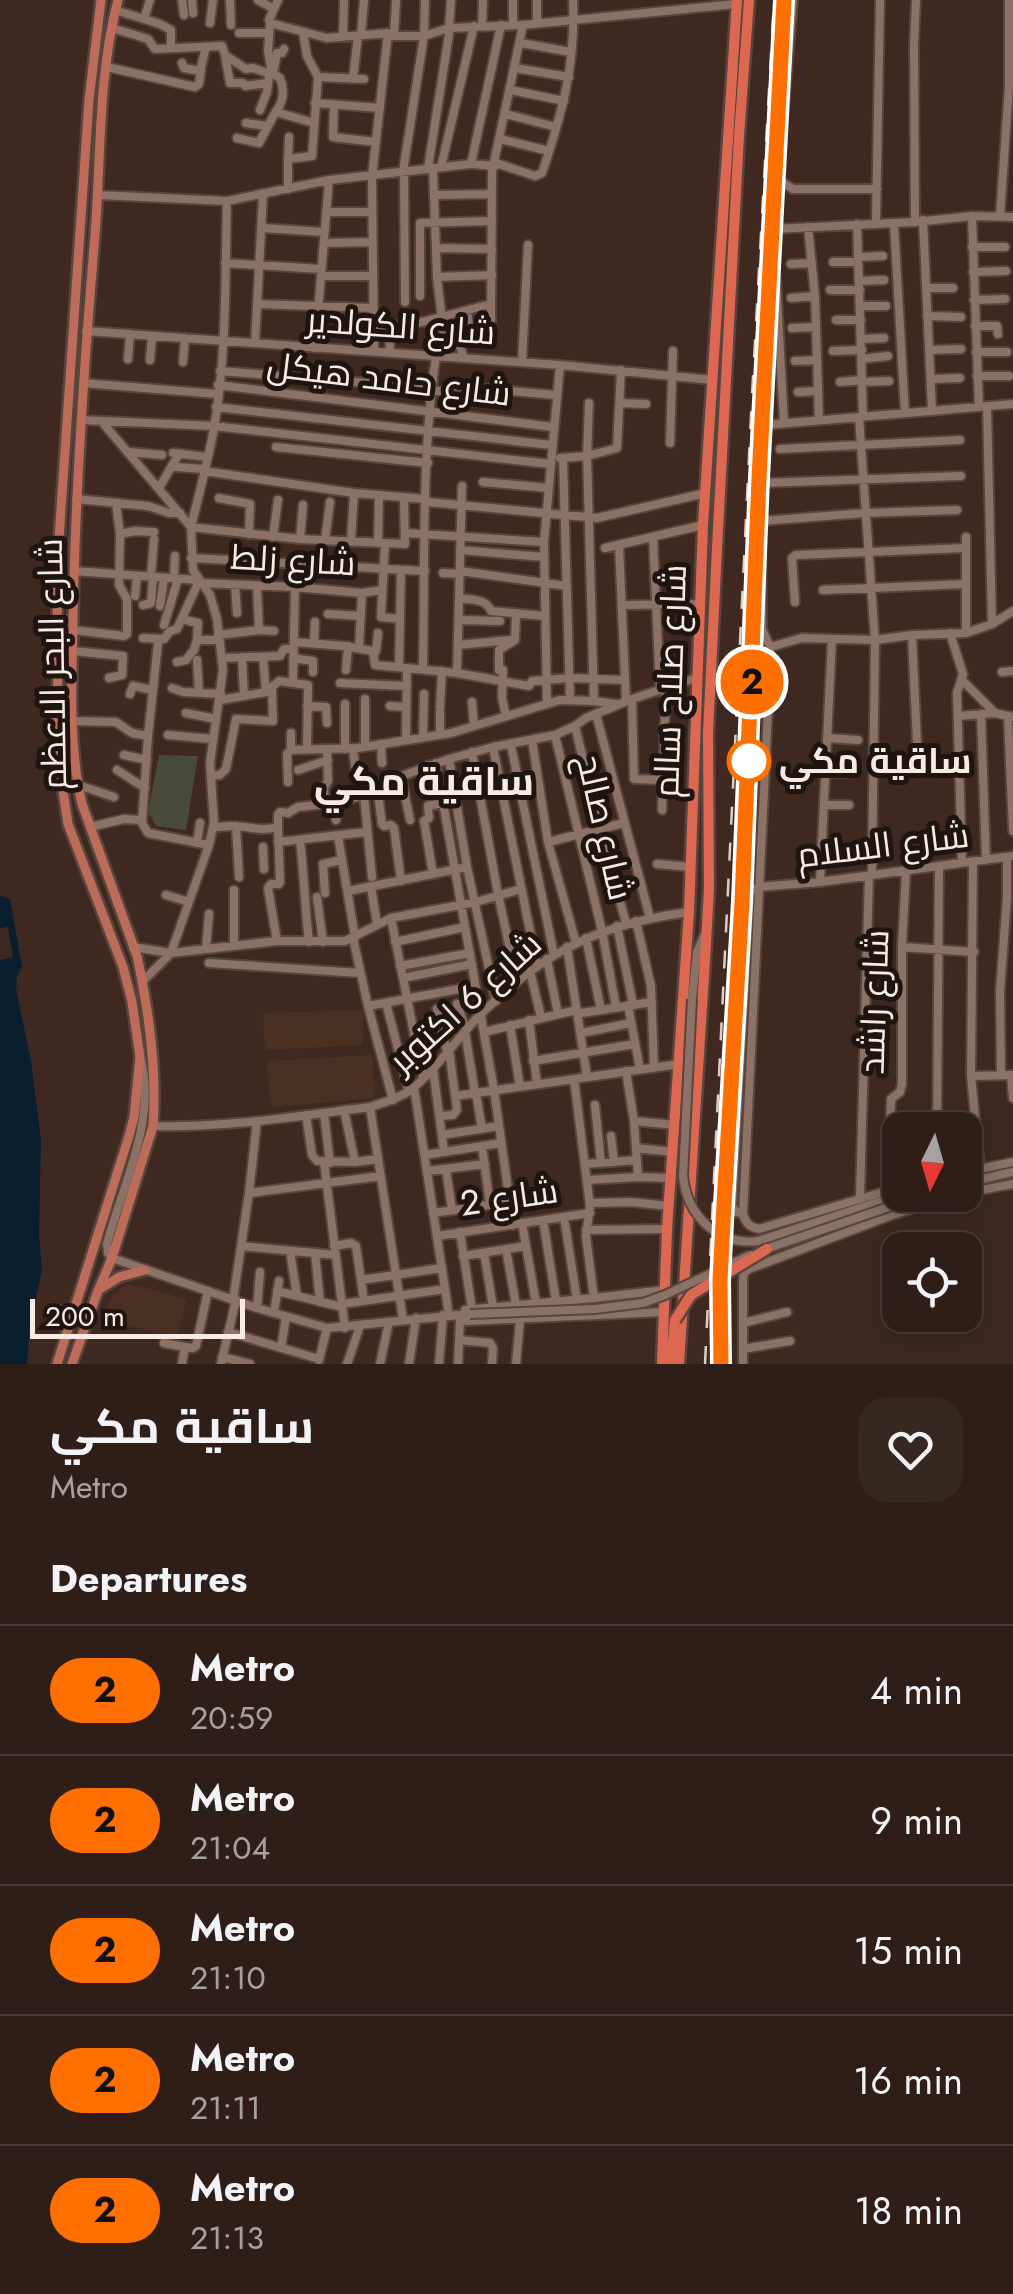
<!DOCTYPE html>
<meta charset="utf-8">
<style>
body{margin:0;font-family:Jost,Cairo,sans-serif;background:#362720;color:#f1f3f6;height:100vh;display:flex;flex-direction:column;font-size:38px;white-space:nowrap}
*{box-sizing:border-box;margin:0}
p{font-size:32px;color:#a7a2a1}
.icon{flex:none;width:55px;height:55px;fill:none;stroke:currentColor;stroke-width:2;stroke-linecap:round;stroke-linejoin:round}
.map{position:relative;height:1364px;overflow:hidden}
.drawer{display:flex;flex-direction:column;background:#2e1e17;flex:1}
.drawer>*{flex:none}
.badge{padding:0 20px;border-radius:32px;font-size:35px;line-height:65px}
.needle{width:65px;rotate:185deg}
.fabs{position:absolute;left:882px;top:1112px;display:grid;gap:20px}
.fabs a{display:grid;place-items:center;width:100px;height:100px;border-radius:20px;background:#2e1e17;box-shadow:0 5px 25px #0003,0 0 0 2px #493c36;font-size:50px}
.scale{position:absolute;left:30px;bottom:25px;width:215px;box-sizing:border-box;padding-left:10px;border:5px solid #f9eae4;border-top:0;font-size:28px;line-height:35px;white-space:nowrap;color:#f9eae4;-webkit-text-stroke:8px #1e1410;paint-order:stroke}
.map>.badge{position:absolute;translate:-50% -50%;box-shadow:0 0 0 5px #fff}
h2{padding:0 50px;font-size:38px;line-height:90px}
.round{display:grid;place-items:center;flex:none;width:105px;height:105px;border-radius:30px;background:#362720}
.headline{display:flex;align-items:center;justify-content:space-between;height:170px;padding:0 50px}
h1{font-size:48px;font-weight:700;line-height:75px}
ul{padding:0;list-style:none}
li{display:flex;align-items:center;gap:30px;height:130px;padding:0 50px;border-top:2px solid #493c36}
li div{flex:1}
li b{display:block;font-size:38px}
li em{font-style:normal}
li .badge{min-width:110px;font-weight:700;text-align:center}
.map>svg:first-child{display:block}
</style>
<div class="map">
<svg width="1013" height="1364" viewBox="0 0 1013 1364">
<rect width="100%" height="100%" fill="#3e281f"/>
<path fill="#4b2f22" d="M363 1010V1045L265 1050 263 1013Z
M372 1055 376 1098 272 1107 266 1061Z
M127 1283 187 1299 177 1337 103 1320 112 1296Z"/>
<path fill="#494b3a" d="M159 755 198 756 186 830 156 826 148 812Z"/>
<path fill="#091e2f" d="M0 896 10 899 22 967 17 977 16 990 31 1061 41 1140 39 1233 42 1270 30 1325 27 1364H0V960L13 957 8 927 0 928Z"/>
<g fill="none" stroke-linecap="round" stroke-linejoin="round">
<defs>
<path id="minor" d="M182 0 184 15
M192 0 193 13
M230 0 231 25
M258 0 274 9
M278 0 269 20 270 23 327 38 388 33 394 36H424L449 28 523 25 736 4
M513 0V24
M537 0V19L540 23
M793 0 778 180 793 189H877
M115 10 160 24 171 30V47
M144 19 150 0
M210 23 213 0
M270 23 268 51 272 73 280 78C285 90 283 102 276 112L314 123
M482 26 483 0
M112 28 148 39 155 49 222 46 225 55 246 69 253 68 270 74
M449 28 451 0
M239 33H269
M343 35 344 0
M361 35 364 0
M394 36 396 0
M521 43 571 52
M225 55 230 83H243L245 86 268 83
M182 63 184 68 200 71 206 47
M107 67 195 87 199 84 201 70
M515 68 569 77
M318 77 364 79
M353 79 358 36
M511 90 564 101
M315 103 380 108
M334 105 333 137 376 142
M260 110 267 92 269 76 274 69 277 53H282L284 49
M506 114 556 127
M246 123 267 126
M237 138 259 143 276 111
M500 139 549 151
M288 159 289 137
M496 163 535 176 542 173C562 114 576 63 573 0
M471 164 501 25
M441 167 474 26
M428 168 450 28
M433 168 437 277 444 337
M288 189V159L312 156 318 77 307 56 303 32
M98 195 227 201 329 180 471 164 495 166
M434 195 492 194
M326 212H372
M972 216 979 407
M1000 216 1009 86V0
M923 220 932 411
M915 222 914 46 916 0
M876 223 880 0
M894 223 905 413
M857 224 863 416
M808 227 815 296 819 420
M262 228 324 232
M324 243 372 242
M972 247H1005
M436 248 492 249
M858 257 883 256
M833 262H858
M225 263 321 269
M791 264 812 263
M973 272 1006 271
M321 276H373
M437 277 492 275
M776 278 784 423
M859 281 884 280
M927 288H953
M830 290H860
M420 296V223L492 221
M791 298 815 296
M974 300 1005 299
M405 302 404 165 424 36 425 0
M257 304 373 308
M860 306H886
M467 311 470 333
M927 316 961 317
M836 320H861
M491 322 492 172 523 25
M975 326H997L998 334
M373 327 414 324 491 304
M389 327 390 352
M792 328 816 327
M86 331 560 365 713 380
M862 339 884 338
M458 341 464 358
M255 343 263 194
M315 348 329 180
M930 350 961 349
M374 351 372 177 388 33
M833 351 862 350
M976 352H1007
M128 359 130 334
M862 359 888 356
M150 360 152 336
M795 361 817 360
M183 362 185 338
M522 362 528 245
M220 371 382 384 446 392
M977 376H1009
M931 379 960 378
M840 382 862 380
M863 382 889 381
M83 383 217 394
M218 385 553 427
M453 386 556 395
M798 392 818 391
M589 403 587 456 594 701
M620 403 646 404
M987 406 992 624
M216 407 551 445
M859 417 875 640 872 875
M81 420 214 426 550 464
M102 422 191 527 300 539 405 544 404 497
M765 425 1013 404
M670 443 673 351
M276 447 428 463
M780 449 960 440
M128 452 162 455
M173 453 207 457
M560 458 587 456 617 448 621 370
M563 458 570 699
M176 467 204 469
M204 471 354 493 426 499
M483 482 548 488
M761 483 961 476
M159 488 179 454
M219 498 250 504 249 534
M76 499 148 506 169 513H180
M427 502 597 518 706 493
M761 521 865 513 957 510
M406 533 544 542
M120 534 135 531 154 532
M273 537 278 500
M653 537 660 689
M966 537V633
M300 539 303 505
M325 541 330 502
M351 542 354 493
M378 543 379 495
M385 544 381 617 400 619
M619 545 626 701
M605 548 703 525
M460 550 544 557
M191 558 425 571
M74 571 198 580
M460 571 567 586
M443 573 460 574
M151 577 154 539
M174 578 175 556
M200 583 295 587 362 593 382 590
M235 585 237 613
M257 586 259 630
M823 590 966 584
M135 596 137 576
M459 598C471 600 486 598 491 611L544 616
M795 602 792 558 796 555 966 548
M143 605 151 603 153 577
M622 605 699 604
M160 606 164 578
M328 614 361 616
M182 619 198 623 197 640H219
M459 620 500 621
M164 625 178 579
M73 630 124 636 127 634V599L119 585 120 534 116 503
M950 633 963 674 957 693 962 863
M218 635 259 630 274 631
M912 635 917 743
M143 638 164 639 170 631 177 629 199 581
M294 642 344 646 373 651 375 665 457 673 529 686 532 681 570 678 625 680
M158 643 148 736 142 823 148 833 209 845
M314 643 315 622
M458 645 511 640
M770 647 802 638 875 640 912 635 966 633 992 624 1013 611
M359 648 362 593
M73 651 123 656 122 675 109 678
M374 654 376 651 378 633
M242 657 244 696
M263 657 266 692
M222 658 280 656 284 649H293
M293 658 313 661V672
M197 660 199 693
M177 662 186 660 194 650 197 640
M399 667 401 570
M423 669C425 565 421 459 436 356
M346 670 348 646
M1002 672 1013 671
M457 673 462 486
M962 680 995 713
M293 682 295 587
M340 683 407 686
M172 688 183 692 221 694
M130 694 133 686 153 690
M365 699V747
M632 699 634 779 663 780
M220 700 266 692 279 681 308 685 307 749
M472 702 474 726
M547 703 544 542 560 365
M307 706 326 707 327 723
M390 706 406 707
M440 707 442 671
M186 713 216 719
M596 714 650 918
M981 714 986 860
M506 716 502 698 503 670H499V650L515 640 516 615
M958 716 995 713 1012 717
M1008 718 1013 831
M73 721 116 722 132 733 148 736
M575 726 600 829 626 923
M291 733V750
M440 734V712
M168 735 212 739
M555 735 602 931 616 1007
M423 737 424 694
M828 738 858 740
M406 739 407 668
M532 740 548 842 576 943
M381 744 382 763
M511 745 554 955
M493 747 537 966
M345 749V704
M353 749 356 774
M472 752 498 894 517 982
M124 755 147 760
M449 759 467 867 496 1001
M436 763 494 1090 513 1225
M429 765 434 794
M117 770 145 788
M298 770 328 760
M826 772 846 773
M211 776 220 775 226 769 236 719 273 721 272 687
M401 776 410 820
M288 782 287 754 291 750 358 748 451 733 560 700 594 701 616 704
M78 785 114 797
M377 785 382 824 384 826 391 825 394 828 401 881
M364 795 372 877
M325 803 324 788 328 781 327 749
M335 803 336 820
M825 805H849
M662 810 666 687
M236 826 239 877
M90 827 124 819 142 820
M214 827C220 827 226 826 232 826 249 826 261 832 278 827V815L280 812 288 813 298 807 335 803 364 795 377 785 449 759 493 747 555 735 575 726 586 718 632 699 696 678
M338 836 355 937
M300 840C304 875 305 907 309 942
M278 842 366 832
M548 842 624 823
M197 843 200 823
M263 847 264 869
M973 862 971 1076 980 1168
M657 864 691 867
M433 874 424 821 429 818 428 806 443 803
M820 882 832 639
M371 887 377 924
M760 887 753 889 750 894 732 1206 736 1212 743 1214C746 1224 750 1227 759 1229L900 1187
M760 887 820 882 1013 856
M234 890V945
M348 891 467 867
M325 893 323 864 342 860
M166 895 189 902
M317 897 323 942
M391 918 423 1078
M636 921 651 986 654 1067
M617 926 633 1004
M353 938 368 1006 393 1100
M586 938 601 1010
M277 941 268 888 271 884H279L280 882 278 827
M395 942 465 927
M133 947 171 953 277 941H345L391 918 476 902 521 889
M567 947 587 1077
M902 947 974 952
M206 948 209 914
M547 959 558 1014
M209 963 360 973
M400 966 470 953
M530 971 541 1017
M403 978 472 964
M142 982 171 953 209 845 214 822 210 763 223 670 217 619 210 595 193 570 191 527C199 494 208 461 214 428 227 355 225 275 227 201
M692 999 697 952 704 936
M386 1003 409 1091
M457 1004 466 1030
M628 1005 640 1069
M368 1006 475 986
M437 1009 447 1051
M529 1020 537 1084
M510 1025 520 1087
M465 1032 475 1093
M484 1032 572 1011 582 1013 652 1002
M581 1033 631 1023
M141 1060C156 1123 123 1184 107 1244L108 1253 112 1258 257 1308 327 1328 470 1314
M533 1061 635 1044
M433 1068 444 1152
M626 1071 634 1121 638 1177
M1001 1075 1000 991 1007 898V857
M1011 1075 1013 1098
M971 1076 1013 1075
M574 1079 590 1206 586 1236 594 1298
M414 1087 449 1315
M476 1093 482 1129
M455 1096 679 1064
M595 1105 601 1163
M370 1107 403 1320
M344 1110 355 1162
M324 1113 330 1163
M306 1115 312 1155 317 1161 355 1162 378 1159
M440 1116 453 1115 457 1110 449 1050
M634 1121 675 1125
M153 1126C226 1128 298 1116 370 1107 385 1102 400 1098 412 1089 438 1068 457 1038 480 1015 544 951 600 924 689 912
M937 1130 939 866
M442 1135 499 1126
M611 1136 614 1162
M482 1146 490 1205
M636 1148 673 1152
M425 1155 501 1143
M324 1162 345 1328
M585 1164 637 1160
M446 1169 452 1210
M427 1171 485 1164
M965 1172 1013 1162
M587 1180 638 1177 671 1178
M965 1183 1013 1172
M889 1190 891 1099 900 1092 902 1084V947L906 871
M249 1193 381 1176
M965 1193 1013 1184
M860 1198 869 876
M590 1203 631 1202 669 1206
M433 1213 509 1202
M743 1214 768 711 770 647 762 629 761 521 775 229 915 222 972 216 1013 217
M564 1217 577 1300
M543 1220 556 1301
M522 1223 536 1303
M586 1230 667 1229
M460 1232 472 1309
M437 1236 590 1213
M758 1241 900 1195
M241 1246 336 1255
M334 1246 351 1243 356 1246 364 1301
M506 1249 516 1305
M290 1251 297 1296
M315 1253 320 1302
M484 1253 493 1307
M463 1256 526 1246
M361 1280 442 1268
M277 1291 342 1307
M233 1300 249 1193 257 1121
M342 1304 445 1289
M257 1308 260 1272
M465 1310 594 1298 665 1290
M274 1313 279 1281
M456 1315 466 1321 664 1312
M743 1323 787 1312
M228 1332 319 1359
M459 1340 490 1343 493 1348 492 1364
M164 1343 185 1347
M185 1347 193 1348 196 1346 208 1291
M281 1348 286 1317
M743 1349 790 1341
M222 1357 250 1364
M319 1360 327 1328
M182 1364 185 1347
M221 1364 236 1300
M347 1364 360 1326
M380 1364 389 1322
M409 1364 416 1318
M439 1364 443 1315
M458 1364 460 1320
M516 1364 520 1320
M743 1364V1281L744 1273 749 1269 895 1214 958 1195"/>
<path id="major" d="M100 1289 119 1277 145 1270
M57 1364 129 1136 134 1117 140 1057 132 1002 123 967 68 824 58 759 57 568 89 100 101 0
M72 1364 98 1291 112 1258 153 1126C157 1068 149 1012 137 956L82 804C68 745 72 682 73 622 75 492 84 364 95 235 101 157 98 75 118 0"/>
<path id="highway" d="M662 1364 667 1229 689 912 703 525 737 0
M671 1364 675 1320
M679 1364 705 960 709 889 708 733 717 548 739 136 749 0"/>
</defs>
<use href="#minor" stroke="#57453d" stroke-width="12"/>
<use href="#major" stroke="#57453d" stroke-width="14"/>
<use href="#highway" stroke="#57453d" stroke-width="15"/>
<use href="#minor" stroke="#8b7166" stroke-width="8"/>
<use href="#major" stroke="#bc6c59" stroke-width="9"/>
<use href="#highway" stroke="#dc6851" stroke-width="10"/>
<path stroke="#decec7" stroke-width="2.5" stroke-dasharray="18 18" stroke-linecap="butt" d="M738 960 747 790
M729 1124 733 1054
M720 1314 721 1364
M705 1364 752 395 774 0"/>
<defs>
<path id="minor-bridge" d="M692 999 683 1176C687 1215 717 1246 758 1241
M763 1250 924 1195
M470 1314 595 1309 643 1303 665 1295 750 1255"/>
<path id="highway-bridge" d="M675 1320 691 1295 767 1249"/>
</defs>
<use href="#minor-bridge" stroke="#57453d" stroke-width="12" stroke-linecap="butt"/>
<use href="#highway-bridge" stroke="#57453d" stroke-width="15" stroke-linecap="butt"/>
<use href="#minor-bridge" stroke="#8b7166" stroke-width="8"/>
<use href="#highway-bridge" stroke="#dc6851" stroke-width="10"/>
</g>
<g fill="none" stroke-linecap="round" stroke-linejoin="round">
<defs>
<path id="line" d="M721 1364 720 1280 724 1204 742 902 759 478 784 0"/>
</defs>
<use href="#line" stroke="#fff" stroke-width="22"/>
<use href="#line" stroke="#ff7000" stroke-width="15"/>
</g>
<circle fill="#fff" stroke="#ff7000" stroke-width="5" cx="749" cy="761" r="20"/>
<g text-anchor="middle" stroke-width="10" stroke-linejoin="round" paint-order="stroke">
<g font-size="35" fill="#f9eae4" stroke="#1e1410">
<text transform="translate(401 326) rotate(4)" y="12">شارع الكولدير</text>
<text transform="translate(389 379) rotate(7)" y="12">شارع حامد هيكل</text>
<text transform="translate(293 560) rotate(3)" y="12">شارع زلط</text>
<text transform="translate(52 664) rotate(-91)" y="12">شارع البحر الاعظم</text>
<text transform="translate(670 681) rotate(-88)" y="12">شارع صلاح سالم</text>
<text transform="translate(605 827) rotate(77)" y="12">شارع صالح</text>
<text transform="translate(883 845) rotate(-7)" y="12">شارع السلام</text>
<text transform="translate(465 1002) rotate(-42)" y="12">شارع 6 اكتوبر</text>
<text transform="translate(874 1002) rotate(-88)" y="12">شارع راشد</text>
<text transform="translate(509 1197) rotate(-8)" y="12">شارع 2</text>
</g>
<g font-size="35" font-weight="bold" fill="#f9eae4" stroke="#1e1410" text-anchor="start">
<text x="779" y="773">ساقية مكي</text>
</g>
<g font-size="40" font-weight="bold" fill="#f9eae4" stroke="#1e1410">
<text x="424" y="795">ساقية مكي</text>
</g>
</g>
</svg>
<div class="fabs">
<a><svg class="needle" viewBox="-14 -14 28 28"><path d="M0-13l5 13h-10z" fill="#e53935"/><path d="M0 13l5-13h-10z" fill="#a7a2a1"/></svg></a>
<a><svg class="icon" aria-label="locate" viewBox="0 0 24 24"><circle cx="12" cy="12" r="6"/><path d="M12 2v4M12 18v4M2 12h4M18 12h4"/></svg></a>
</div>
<div class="scale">200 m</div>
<b class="badge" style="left:752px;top:682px;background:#ff7000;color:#111">2</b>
</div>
<section class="drawer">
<div class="headline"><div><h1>ساقية مكي</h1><p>Metro</p></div><a class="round"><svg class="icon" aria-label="heart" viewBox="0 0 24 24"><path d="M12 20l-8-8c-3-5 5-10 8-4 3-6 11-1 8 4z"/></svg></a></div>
<h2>Departures</h2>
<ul>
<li><span class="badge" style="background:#ff7000;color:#111">2</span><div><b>Metro</b><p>20:59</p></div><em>4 min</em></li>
<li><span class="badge" style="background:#ff7000;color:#111">2</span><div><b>Metro</b><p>21:04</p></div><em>9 min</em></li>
<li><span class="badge" style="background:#ff7000;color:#111">2</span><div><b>Metro</b><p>21:10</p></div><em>15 min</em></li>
<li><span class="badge" style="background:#ff7000;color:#111">2</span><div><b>Metro</b><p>21:11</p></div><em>16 min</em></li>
<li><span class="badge" style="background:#ff7000;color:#111">2</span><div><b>Metro</b><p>21:13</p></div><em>18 min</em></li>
</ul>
</section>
